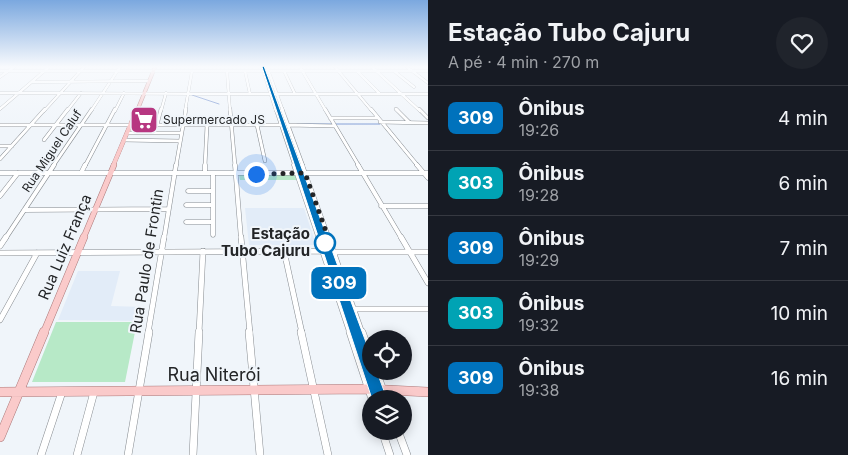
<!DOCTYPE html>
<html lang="pt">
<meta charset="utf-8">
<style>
body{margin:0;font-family:Inter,sans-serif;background:#20242c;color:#f1f3f6;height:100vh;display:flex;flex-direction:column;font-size:19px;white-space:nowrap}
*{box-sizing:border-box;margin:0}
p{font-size:16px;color:#9ea1a6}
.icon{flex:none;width:28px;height:28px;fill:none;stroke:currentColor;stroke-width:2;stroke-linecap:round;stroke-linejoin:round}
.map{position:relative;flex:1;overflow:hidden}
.side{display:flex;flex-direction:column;background:#171b24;width:420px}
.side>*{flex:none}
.badge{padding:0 10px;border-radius:8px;font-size:18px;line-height:32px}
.controls{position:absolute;left:362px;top:330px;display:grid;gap:10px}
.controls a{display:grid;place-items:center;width:50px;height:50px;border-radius:50%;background:#171b24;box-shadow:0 2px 12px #0003;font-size:25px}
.you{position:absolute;width:25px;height:25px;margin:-12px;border:4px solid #fff;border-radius:50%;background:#1a73e8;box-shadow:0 0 0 8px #1a73e833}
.map>.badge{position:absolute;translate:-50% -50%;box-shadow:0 0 0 2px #fff}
.round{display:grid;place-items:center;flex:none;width:52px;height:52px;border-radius:26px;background:#20242c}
.headline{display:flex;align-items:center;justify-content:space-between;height:85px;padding:0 20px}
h1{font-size:24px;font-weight:700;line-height:38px}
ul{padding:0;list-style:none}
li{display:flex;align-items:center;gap:15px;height:65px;padding:0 20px;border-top:1px solid #363941}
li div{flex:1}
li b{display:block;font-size:19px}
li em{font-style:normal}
li .badge{min-width:55px;font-weight:700;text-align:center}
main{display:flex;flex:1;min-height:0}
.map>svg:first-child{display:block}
</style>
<main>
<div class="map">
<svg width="428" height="455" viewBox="0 0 428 455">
<rect width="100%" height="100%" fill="#f0f5fa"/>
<path fill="#e2ecf8" d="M245 208H304L316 245H249Z
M78 271H120L111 306 144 307 142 321 58 320Z"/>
<path fill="#b7e9c7" d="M239 175H295L297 180H240Z
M56 322H137L125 382H32Z"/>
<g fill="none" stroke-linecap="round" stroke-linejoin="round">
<path stroke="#7996d2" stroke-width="1" d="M192 95 219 104
M297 124H380"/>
<defs>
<path id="minor-far4" d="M262 67 276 111
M267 67 283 111
M300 67 326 111
M335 67 372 111
M372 67 420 111
M407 67 428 83
M0 71H428
M227 71 230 111
M245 71 250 94
M284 71 295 94
M357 71 379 93
M394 71 414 87
M0 77 14 67
M32 82 149 81
M0 93 270 94
M276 94H428
M0 109 49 67
M396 109 398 111
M44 111 84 67
M67 111 81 93
M91 111 120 67
M115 111 124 93
M161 111 166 93
M185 111 192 71"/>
<path id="minor-far3" d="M230 109 235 166
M276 109 295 166
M282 109 303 166
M325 109 359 166
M371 109 418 166
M396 109 409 122
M419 109 428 118
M330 118H377
M380 122 428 123
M0 125H281
M157 125 161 109
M257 125 265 161
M288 125 334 126
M127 133H181
M44 140 68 109
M124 140 180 141
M0 146H12
M0 159 45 109
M53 166 92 109
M85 166 115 109
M176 166 186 109
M205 166 207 125"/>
<path id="minor-far2" d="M235 165 241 239
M294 165 319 239
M302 165 329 239
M358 165 402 239
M417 165 428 178
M0 173H428
M81 173 85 165
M205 173V165
M213 173V235
M188 191H213
M0 196 18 173
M186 205H213
M381 206H428
M24 210 168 209
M186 222H213
M5 239 54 165
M164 239 176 165"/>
<path id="minor-far1" d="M241 237 250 333
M318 237 350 333
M328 237 362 333
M401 237 428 283
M0 246 6 237
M284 251 302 333
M333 252H428
M0 253 322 251
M354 309H428
M0 320 37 253
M148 333 164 237
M199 333 203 251"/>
<path id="minor" d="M249 332 260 455
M301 332 328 455
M350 332 372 399
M362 332 371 357
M376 371 386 399
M382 431 390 455
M398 431 407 455
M41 455 62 392
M77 455 94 392
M128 455 149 332
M193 455 199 332"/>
<path id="major-far4" d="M137 111 155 67"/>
<path id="major-far3" d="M113 166 137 109"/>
<path id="major-far2" d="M83 239 114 165"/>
<path id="major-far1" d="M44 333 84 237"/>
<path id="major" d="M0 392 368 389 428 392
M0 437 44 332"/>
</defs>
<use href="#minor-far4" stroke="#868b90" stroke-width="3"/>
<use href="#minor-far3" stroke="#868b90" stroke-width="4"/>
<use href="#minor-far2" stroke="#868b90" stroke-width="5"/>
<use href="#minor-far1" stroke="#868b90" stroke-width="6"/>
<use href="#minor" stroke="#868b90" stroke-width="8"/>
<use href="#major-far4" stroke="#ac797a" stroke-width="4"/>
<use href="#major-far3" stroke="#ac797a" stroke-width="4.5"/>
<use href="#major-far2" stroke="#ac797a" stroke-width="6"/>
<use href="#major-far1" stroke="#ac797a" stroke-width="8"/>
<use href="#major" stroke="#ac797a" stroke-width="10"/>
<use href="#minor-far4" stroke="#fff" stroke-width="2.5"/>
<use href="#minor-far3" stroke="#fff" stroke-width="3"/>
<use href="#minor-far2" stroke="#fff" stroke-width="4"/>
<use href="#minor-far1" stroke="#fff" stroke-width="5"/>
<use href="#minor" stroke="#fff" stroke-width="7"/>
<use href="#major-far4" stroke="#facaca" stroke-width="3"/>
<use href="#major-far3" stroke="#facaca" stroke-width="4"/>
<use href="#major-far2" stroke="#facaca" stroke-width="5"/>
<use href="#major-far1" stroke="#facaca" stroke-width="7"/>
<use href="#major" stroke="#facaca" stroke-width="9"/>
</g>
<linearGradient id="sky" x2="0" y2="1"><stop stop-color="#7ba8df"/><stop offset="0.51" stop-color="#f8fafd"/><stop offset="1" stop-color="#f8fafd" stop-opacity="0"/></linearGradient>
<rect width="428" height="131" fill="url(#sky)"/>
<path fill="#0072bc" stroke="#fff" d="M264 66 387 399 385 404 379 406 374 404 372 399 262 67Z"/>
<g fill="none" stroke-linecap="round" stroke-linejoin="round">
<path stroke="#232527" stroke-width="5" stroke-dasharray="0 9" d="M256 174 305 173 328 237 325 243"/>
</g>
<defs>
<symbol id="supermarket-square" viewBox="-11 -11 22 22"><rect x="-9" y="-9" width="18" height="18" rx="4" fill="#b73781" stroke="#f0f5fa"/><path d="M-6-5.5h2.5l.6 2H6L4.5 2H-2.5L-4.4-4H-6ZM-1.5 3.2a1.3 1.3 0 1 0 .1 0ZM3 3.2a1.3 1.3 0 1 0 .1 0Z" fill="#fff"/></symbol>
</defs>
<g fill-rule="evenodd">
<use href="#supermarket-square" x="128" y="104" width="32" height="32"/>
</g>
<circle fill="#fff" stroke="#0072bc" stroke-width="2.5" cx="325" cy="243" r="10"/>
<g text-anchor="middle" stroke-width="4" stroke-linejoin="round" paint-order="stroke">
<g font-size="12" fill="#232527" stroke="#f0f5fa" text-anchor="start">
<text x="163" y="124">Supermercado JS</text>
</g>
<g font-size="12" fill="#232527" stroke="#f0f5fa">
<text transform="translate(52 151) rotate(-56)" y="4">Rua Miguel Caluf</text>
</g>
<g font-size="15" font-weight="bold" fill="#232527" stroke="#f0f5fa" text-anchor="end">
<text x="310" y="239">Estação<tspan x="310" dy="17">Tubo Cajuru</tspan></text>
</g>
<g font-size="15" fill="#232527" stroke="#f0f5fa">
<text transform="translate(65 247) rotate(-67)" y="5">Rua Luiz França</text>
<text transform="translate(147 261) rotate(-81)" y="5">Rua Paulo de Frontin</text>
</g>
<g font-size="18" fill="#232527" stroke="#f0f5fa">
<text x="214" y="381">Rua Niterói</text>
</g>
</g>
</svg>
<div class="controls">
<a><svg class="icon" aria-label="locate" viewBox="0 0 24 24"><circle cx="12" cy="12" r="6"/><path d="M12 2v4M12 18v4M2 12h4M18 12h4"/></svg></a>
<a><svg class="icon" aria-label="layers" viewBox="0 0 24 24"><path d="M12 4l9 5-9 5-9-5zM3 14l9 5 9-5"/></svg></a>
</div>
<div class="you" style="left:256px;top:174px"></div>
<b class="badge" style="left:339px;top:283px;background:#0072bc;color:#fff">309</b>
</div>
<section class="side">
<div class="headline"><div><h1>Estação Tubo Cajuru</h1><p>A pé · 4 min · 270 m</p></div><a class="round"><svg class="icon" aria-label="heart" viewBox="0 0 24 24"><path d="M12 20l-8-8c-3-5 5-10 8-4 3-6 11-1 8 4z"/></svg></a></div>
<ul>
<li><span class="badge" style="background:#0072bc;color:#fff">309</span><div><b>Ônibus</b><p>19:26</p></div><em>4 min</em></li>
<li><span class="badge" style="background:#00a3b4;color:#fff">303</span><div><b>Ônibus</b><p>19:28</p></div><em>6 min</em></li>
<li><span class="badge" style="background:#0072bc;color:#fff">309</span><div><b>Ônibus</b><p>19:29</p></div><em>7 min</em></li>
<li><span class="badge" style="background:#00a3b4;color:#fff">303</span><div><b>Ônibus</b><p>19:32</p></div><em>10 min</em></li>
<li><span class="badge" style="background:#0072bc;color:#fff">309</span><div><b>Ônibus</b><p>19:38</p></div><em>16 min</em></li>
</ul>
</section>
</main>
